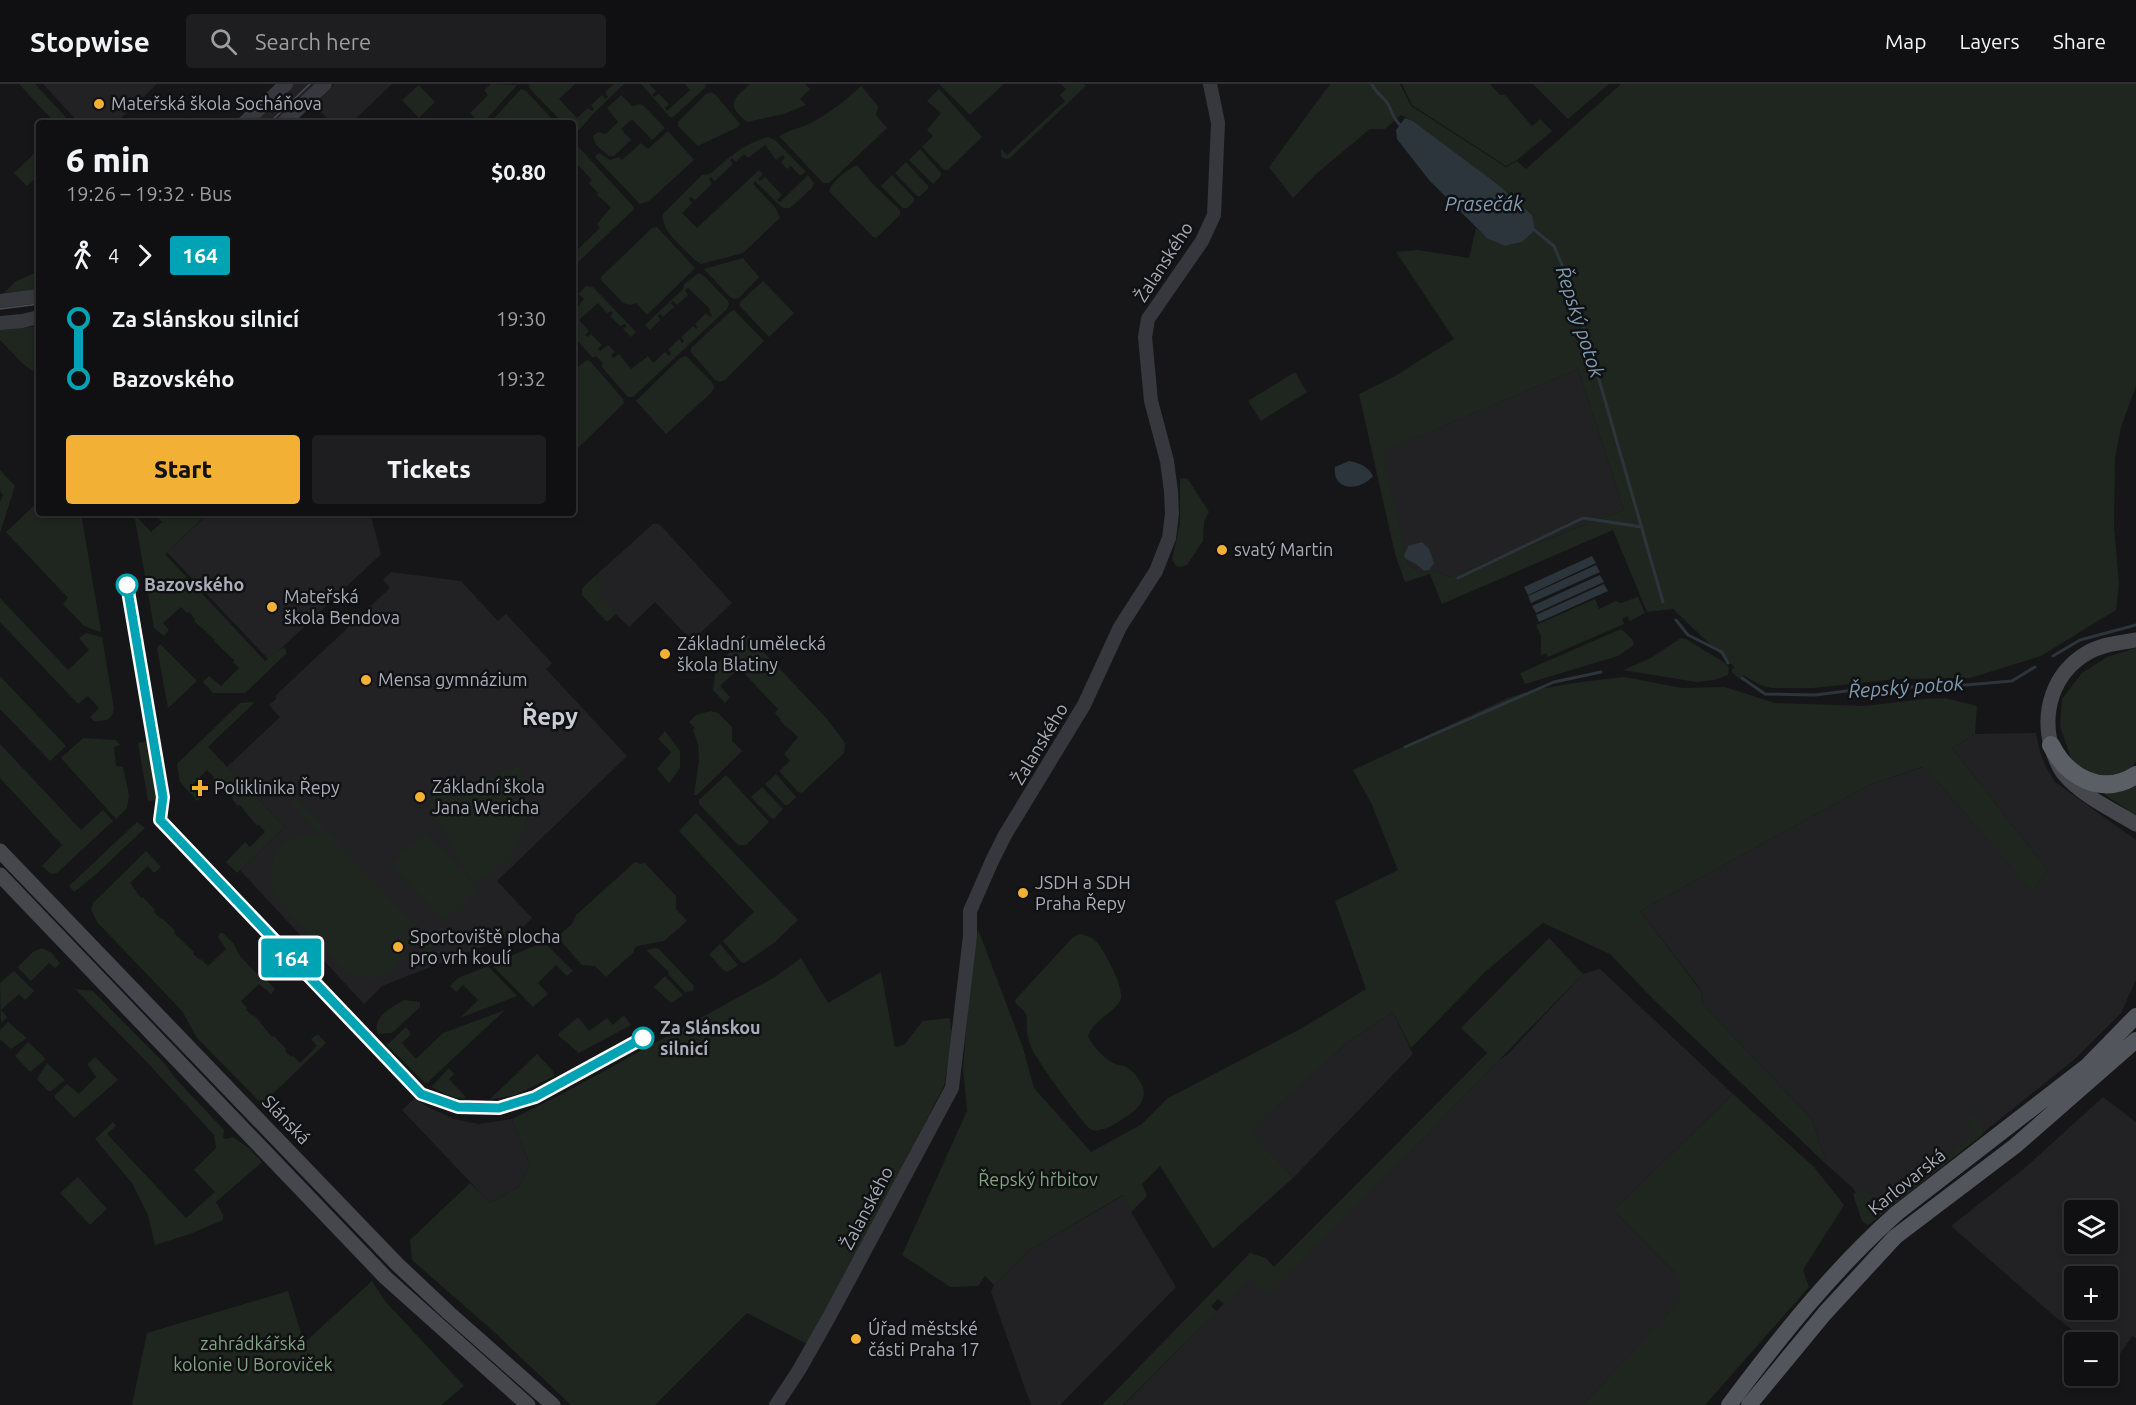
<!DOCTYPE html>
<meta charset="utf-8">
<style>
body{margin:0;font-family:Ubuntu,sans-serif;background:#1e1e20;color:#f1f3f6;height:100vh;display:flex;flex-direction:column;font-size:22px;white-space:nowrap}
*{box-sizing:border-box;margin:0}
p{font-size:20px;color:#9c9d9f}
.icon{flex:none;width:33px;height:33px;fill:none;stroke:currentColor;stroke-width:2;stroke-linecap:round;stroke-linejoin:round}
.map{position:relative;flex:1;overflow:hidden}
.details{position:absolute;left:36px;top:36px;width:540px;height:396px;display:flex;flex-direction:column;background:#101012;border-radius:6px;box-shadow:0 3px 9px #0003,0 0 0 2px #303032}
.details>*{flex:none}
.badge{padding:0 12px;border-radius:4px;font-size:21px;line-height:39px}
.controls{position:absolute;left:2064px;top:1116px;display:grid;gap:12px}
.controls a{display:grid;place-items:center;width:54px;height:54px;border-radius:6px;background:#101012;box-shadow:0 3px 9px #0003,0 0 0 2px #303032;font-size:30px}
.map>.badge{position:absolute;translate:-50% -50%;box-shadow:0 0 0 3px #fff}
.legs{display:flex;align-items:center;gap:9px;height:66px;padding:0 30px;font-size:20px}
.legs p{margin-inline-start:auto}
.headline{display:flex;align-items:center;justify-content:space-between;height:102px;padding:0 30px}
h1{font-size:33px;font-weight:800;line-height:45px}
.button{display:flex;gap:12px;margin-top:auto;padding:12px 30px}
.button a{flex:1;height:69px;border-radius:6px;background:#f2b134;color:#111;font-size:24px;font-weight:800;line-height:69px;text-align:center}
.button a+a{background:#1e1e20;color:#f1f3f6}
ul{padding:0 30px;list-style:none}
li{display:flex;align-items:center;gap:21px;height:60px;font-size:22px}
li i{display:grid;place-items:center;width:9px;height:100%;margin:0 8px;background:currentColor}
li i::after{content:'';width:15px;height:15px;margin:-8px;border:4px solid;border-radius:50%;background:#101012}
li p{margin-inline-start:auto}
li:first-child i{background:linear-gradient(#0000 50%,currentColor 0)}
li:last-child i{background:linear-gradient(currentColor 50%,#0000 0)}
header{display:flex;align-items:center;gap:36px;box-sizing:border-box;height:84px;padding:0 30px;background:#101012;border-bottom:2px solid #303032}
header strong{font-size:28px}
nav{display:flex;gap:33px;margin-inline-start:auto;font-size:21px}
.search{width:420px;height:54px;background:#1e1e20;display:flex;align-items:center;gap:15px;box-sizing:border-box;padding:0 21px;border-radius:6px;color:#9c9d9f;font-size:22px}
.map>svg:first-child{display:block}
</style>
<header>
<strong>Stopwise</strong>
<div class="search"><svg class="icon" aria-label="search" viewBox="0 0 24 24"><circle cx="10" cy="10" r="6"/><path d="M15 15l6 6"/></svg>Search here</div>
<nav><a>Map</a><a>Layers</a><a>Share</a></nav>
</header>
<div class="map">
<svg width="2136" height="1321" viewBox="0 0 2136 1321">
<rect width="100%" height="100%" fill="#161618"/>
<path fill="#222225" fill-rule="evenodd" d="M43 0H157L116 39H79Z
M293 0H319L278 39H251Z
M335 0H392L351 39H332L314 21Z
M1578 285 1624 426 1449 493 1434 487 1419 488 1408 479 1381 368Z
M209 429H370L381 470 269 576 167 468Z
M653 440H658L662 443 732 519 692 557 655 518 629 543 616 530 608 537 582 511V505L585 501Z
M391 488 461 497 498 537 506 530 552 579 546 585 627 672 497 797 532 834 517 849 382 902 364 920 240 786 285 743 227 683 280 633 269 621 277 614 275 612 390 504 383 496Z
M2036 649 2040 668 2046 683 2055 698 2136 756V896L2121 929 2076 974 1871 1139 1853 1104 1827 1081 1812 1035 1703 921 1701 906 1640 827 1869 701 1923 683 1939 699 2033 807 2047 785 1952 664 1975 650Z
M1600 885 1733 1010 1614 1126 1679 1193V1220L1583 1321H1124L1250 1193 1269 1211 1500 975 1507 971 1583 890Z
M1393 928 1413 970 1293 1094 1249 1047 1349 957Z
M2103 1013 2136 1038V1254L2132 1252 2114 1279 2108 1274V1258H2088L2053 1231 1951 1142 2026 1083ZM2074 1126H2108V1160H2074ZM2074 1192H2108V1226H2074Z
M415 1014 428 1023 454 1035 479 1040 512 1035 530 1081 519 1103 490 1119 402 1026Z
M1124 1111 1131 1128 1176 1203 1060 1321H1031L991 1208 994 1201 1028 1167Z"/>
<path fill="#1e261f" fill-rule="evenodd" d="M19 0H35L71 39H55Z
M491 0 517 1 483 39H476L478 37 470 29 488 11 484 6Z
M529 0H575L559 15 577 34 588 24 592 27 594 25 591 21 602 11 605 15 608 13 605 8 614 0H624L593 30 580 45 574 48 573 39H563L530 5Z
M641 0H649L656 7 652 11 654 13 659 10 669 20 665 24 667 27 690 6 685 0H705L706 3 673 33H670Z
M750 0H805L810 5 800 15 806 21 784 30 747 38C725 20 733 16 750 0Z
M939 0H1004L970 31Z
M1061 0H1084L1086 2 1010 74 1005 75 1001 72V65L1007 71 1065 17 1060 11 1066 5Z
M1330 0H1400L1411 22 1506 83 1517 77 1526 85 1621 0H2136V302L2121 343 2115 374 2114 443 2119 500 2116 526 2041 572 1970 594 1897 595 1813 604H1772L1760 601 1743 591 1739 595 1731 587 1734 583 1673 525 1647 528 1613 446 1442 520 1430 490 1405 498 1395 470 1359 310 1395 292 1454 255 1396 168 1418 166 1469 174 1476 144C1498 164 1512 169 1534 146L1532 131 1496 99 1413 37 1401 31 1385 45H1370L1316 90 1293 114 1269 83ZM1578 285 1624 426 1449 493 1434 487 1419 488 1408 479 1382 368Z
M1402 0H1490L1500 11H1505L1532 42 1540 35 1552 47 1517 76 1506 82 1412 21Z
M1533 0H1609L1568 35Z
M419 1 435 18 419 34 402 16Z
M861 2 878 22 876 31 887 44 829 99H823L779 52C789 46 801 44 811 39 830 29 846 16 861 2Z
M521 5 526 7 556 39H490Z
M939 5 982 53 948 86H944L922 63 933 52 927 46 941 29 927 17Z
M711 8 715 10 740 40 738 43 698 62 678 42V38L706 10Z
M621 11 632 22 641 20 645 23 665 44 652 56 632 35 621 45 631 56 614 72H609L596 61 593 52 598 48 606 50 618 38 607 24Z
M668 47 694 76 649 117 640 120 595 73 599 69 610 76 619 73 622 76 641 59 648 65Z
M768 53 775 56 806 88 800 92 791 82 787 85 781 78 785 73 783 71 776 76 765 61 748 74 744 70 736 78 732 74 730 76 733 80 715 97 711 93 709 95 712 100 695 116 691 113 689 115 692 119 682 129 697 144 759 86 763 90 758 95 760 97 765 93 782 111 777 116 780 118 808 91 814 99 812 104 790 124H783L778 120 755 97 753 100 775 123 780 134 743 169 701 180 695 176C685 165 660 147 663 130L702 91 710 90C728 74 743 60 768 53Z
M573 57 634 123 633 126 573 183V170L600 144 597 140 611 123 597 111 598 109 589 99 592 96 573 76Z
M39 65V91L27 102 14 89Z
M920 65 941 89V92L933 100 909 76Z
M906 78 928 102V105L920 112H917L895 89Z
M857 81 871 98 900 126V131L876 154 872 152 829 107C833 96 847 86 857 81Z
M892 91 914 114V118L907 124H903L881 102Z
M657 143 695 184 647 231 636 219 631 221 623 219 602 197 601 193 652 144Z
M743 174 759 193 739 214 734 215 730 213 704 185Z
M35 189 39 198 36 205 32 207 2 211 16 197Z
M699 189 704 192 728 217 729 220 727 225 633 313H628L601 282 603 279 596 272 593 274 574 253 573 218 578 222 584 215 578 210 586 202 593 203 636 248 631 253 623 245 627 242 625 240 620 242 610 232 613 229 611 227 607 229 598 219 579 236 589 247 585 251 588 253 591 250 602 261 598 264 600 267 608 261 615 268 611 271 613 274 619 270 631 285 648 272 653 279 665 268 669 272 671 269 668 266 679 255 682 259 684 257 681 253 693 242 696 245 698 243 695 240 706 229 710 233 712 231 709 227 710 225 688 204 685 206 688 211 677 221 673 217 671 219 674 223 663 233 660 230 658 232 660 236 650 246 645 241 683 205 684 200Z
M763 197 794 229 769 253 739 221 741 217Z
M734 226 764 257 725 296 720 298 715 296 690 267 692 263 730 228Z
M30 243H39V291L23 280 0 256V245Z
M686 272 712 298 714 303 712 308 666 350 636 317 680 274Z
M587 276 591 278 623 315 624 319 573 369V287Z
M1295 288 1307 308 1261 337 1248 317Z
M0 386 15 402 0 449V418L3 411 0 407Z
M1184 394 1188 395 1209 428 1204 438 1203 457 1187 481 1180 483 1176 482 1172 476 1180 439V395Z
M39 417V429H81L101 547 100 548 84 542 63 520 68 514 6 448Z
M153 429H208L165 470 265 577 284 563 286 566V570L245 609H213L203 598 209 592 221 602 239 584 233 578 234 576 214 557 215 556 194 537 195 535 189 528 187 529 181 523 163 539 169 546 164 552 154 544 135 435 137 433 151 448 162 438 155 430 153 431Z
M595 492 604 502 598 509 617 529 608 537H606L582 511V505Z
M1638 513 1645 529 1630 537 1627 532 1622 535 1624 540 1548 573 1546 569 1541 571V552L1536 541 1595 515 1599 525 1616 517 1621 519Z
M0 514 68 586 89 566 79 554 86 549 102 553 114 625C112 637 104 637 94 637L90 633 99 624 88 612 78 620 0 538Z
M1621 545 1632 555 1634 561 1618 572 1525 600 1520 589Z
M748 551 827 635 845 659 844 669 802 709 798 708 779 687 790 677 784 670 798 653 780 637 781 636 775 629 778 625 739 584 720 602 730 613 725 619 713 606 716 581Z
M1681 554 1686 555 1725 579 1729 584 1728 591 1714 596 1696 598 1623 586 1649 575Z
M160 560 197 597 168 624 157 564Z
M2136 564V678L2125 690 2102 694 2091 691 2072 677 2060 642 2062 615 2082 589 2107 573Z
M0 592 66 662 50 677 0 625Z
M1624 593 1682 604 1725 603 1775 619 1865 622 1923 615 1945 614 1977 622 1975 650 1952 664 2047 785 2033 808 1939 699 1922 683 1869 701 1640 827 1701 907 1703 921 1812 1035 1827 1081 1652 914 1610 870 1543 839 1485 888 1411 964 1393 928 1349 957 1250 1047 1293 1094 1213 1165 1160 1082 1142 1100 1147 1112 1131 1128 1123 1111 1028 1167 994 1201 985 1192 978 1202 950 1203 902 1171 967 1027 963 984 971 889 978 845 1023 964 1034 1004 1091 1068 1142 1040 1168 1014 1304 943 1366 905 1335 817 1398 786 1372 721 1353 686 1508 614C1546 601 1584 598 1624 593Z
M252 618 254 619 208 663 285 743 237 789 226 778 245 758 250 763 265 748 259 741 257 742 240 721 238 722 232 715 233 714 213 695 214 693 207 686 192 701 203 713 197 717 180 698 177 680 240 619Z
M711 627 718 629 732 643V657L742 667 697 711H694L699 676 698 660 693 646 695 644 689 638 696 631Z
M665 647 680 667V684L669 699 657 685 671 668 658 655Z
M83 654 116 656 120 661 114 663 116 682 123 683 129 711 127 724 116 735 61 674Z
M148 657 157 710 156 716 148 717 138 659Z
M0 660 81 746 103 726 113 737 57 789 51 790 42 782 62 761 0 694Z
M520 682C522 689 525 697 526 705 533 745 511 785 473 800L478 806 444 837 391 779 426 748 473 799 426 715Z
M776 690 796 713 788 721H785L765 700Z
M726 691 769 738 746 761H738L699 720V716Z
M2136 702V731L2105 711 2104 709 2122 707Z
M762 703 783 725 774 735 771 734 751 713Z
M295 713 434 862 428 868 410 847C410 886 376 908 343 885 327 867 280 824 273 805 268 792 270 776 279 765 289 752 305 749 320 751L290 718Z
M696 729 798 836 774 859 745 879 741 878 723 857 754 828 679 747Z
M137 738 145 744 92 794 74 808 69 802Z
M146 767 161 783 154 789 148 782 130 799 141 814 143 813 155 826 154 828 161 835 162 834 175 847 174 849 194 868 193 870 200 876 201 875 208 882 226 865 218 853 220 849H223L233 859 240 872 261 894H265L275 905 271 910 259 900 241 917 247 924 246 926 253 932 254 931 272 953 274 952 286 965 285 967 291 973 293 972 300 979 317 962 311 955 318 950 326 959 262 1020 197 954 182 927 98 839 91 826 93 819Z
M635 778 641 780 644 778 676 812V825L687 837 664 857 637 862 634 865V868L606 893 595 882 582 881 557 853 572 840 576 831Z
M1079 850C1086 851 1095 854 1099 861 1106 871 1126 906 1120 917 1112 931 1095 934 1088 952 1092 962 1104 974 1113 979 1117 981 1122 981 1126 983 1132 986 1136 991 1139 996 1153 1015 1134 1029 1118 1038 1111 1042 1101 1048 1092 1046 1084 1043 1037 976 1032 965 1030 960 1027 952 1027 947 1026 931 1030 931 1016 920L1015 916 1073 853Z
M1549 854 1583 890 1269 1212 1250 1194 1224 1220 1218 1215 1211 1222 1217 1227 1123 1321H1102L1250 1169 1266 1174 1274 1183 1487 969 1461 944Z
M544 858 573 887 567 892 556 881 538 899 548 910 533 923 494 883V879Z
M720 860 738 881 728 888 723 886 709 870Z
M42 864 52 869 60 880 55 884 49 879 31 897 18 884 19 882 33 868Z
M656 864 659 865 694 902 693 907 685 908 668 890 669 888 646 866Z
M801 874 828 919 881 888 895 963 904 961 923 937 950 934 952 957 944 1002 858 1168 807 1260 747 1229 655 1321H571L492 1246 412 1176 410 1156 470 1099 490 1119 519 1103 530 1081 512 1035 564 1009 775 893Z
M488 882 517 912 460 934 478 916 463 901 456 908 450 902 458 894Z
M14 887 34 907 25 916 19 910 1 926 7 933 1 939 0 899Z
M665 892 683 911 671 919 654 903Z
M75 905 93 907 164 979 176 995 224 1046 223 1053 226 1055 233 1053 250 1065 262 1078 216 1118 223 1131V1136L190 1150 155 1161 148 1131 132 1099 95 1055 113 1038 116 1042 107 1050 186 1134 215 1108 194 1086 216 1064 214 1051 143 974Z
M404 916 420 918V923L392 949 378 950C377 947 376 943 377 940 379 929 396 921 404 916Z
M505 926 427 999H425L387 961 406 943 411 950 402 959 416 975 443 949Z
M624 931 631 941 579 969 559 952V949L578 933 589 947 607 934 613 941Z
M8 938 27 954 11 965 0 955V946Z
M28 958 46 975 30 988 15 972Z
M537 970 553 987 554 992 516 1011 489 1016Z
M95 973 118 996 74 1034 55 1014V1011L67 1000 79 1010 96 993 87 980Z
M47 979 65 996 51 1007H48L37 995Z
M449 984 454 990 449 995 466 1013 463 1015 447 1011 431 1003Z
M1733 1010 1814 1083 1844 1121 1803 1186 1809 1203 1705 1321H1583L1679 1219V1193L1614 1126Z
M1972 1029 1983 1042 1982 1051 1868 1141 1862 1137 1853 1110 1866 1106 1881 1123 1977 1048 1966 1035Z
M78 1093 107 1125 90 1141 60 1109Z
M372 1197 385 1217 464 1302 441 1321H132L147 1249 288 1207 304 1259Z"/>
<path fill="#2c353c" d="M1405 34 1413 37 1496 99 1522 122 1532 131 1535 146 1522 158 1505 162 1488 155 1429 96 1397 55 1396 46Z
M1349 377C1359 379 1368 382 1373 392 1361 407 1332 408 1335 383Z
M1422 458 1429 465 1434 479 1429 486 1424 487 1416 480 1406 475 1404 472 1408 462Z
M1592 472 1596 479 1528 511 1524 503Z
M1596 481 1600 488 1531 519 1528 512Z
M1600 491 1604 498 1536 529 1532 522Z
M1604 500 1608 507 1539 538 1536 531Z"/>
<g fill="none" stroke-linecap="round" stroke-linejoin="round">
<path stroke="#2c353c" stroke-width="3" d="M1372 0C1375 9 1383 12 1388 20 1393 30 1392 33 1401 42
M1533 145 1554 162 1575 212 1663 518
M1458 494 1583 434 1642 443
M1676 536 1688 551 1722 568 1728 579
M2053 572 2080 556 2136 541
M1742 594 1765 610 1815 611 1878 603H1942L2012 597 2035 583
M1405 663 1554 598 1601 588"/>
<path stroke="#37383d" stroke-width="14" d="M244 39 286 0
M283 39 325 0
M0 217 39 212
M0 239 22 237 39 233
M776 1321 799 1286 828 1235 952 1004 970 852V827L992 777 1005 751 1084 621 1120 543 1156 487 1169 454 1172 430 1171 407 1167 377 1151 317 1145 253 1148 235 1202 157 1214 131 1218 39 1210 0"/>
<path stroke="#45474d" stroke-width="15" d="M2136 556C2119 559 2102 560 2087 569 2053 589 2041 628 2052 665 2055 674 2058 683 2064 690 2082 712 2113 726 2136 740
M0 767 397 1180 449 1229 553 1321
M0 791 386 1194 528 1321"/>
<path stroke="#53555c" stroke-width="16" d="M1729 1321C1780 1253 1833 1186 1897 1129L2087 982 2136 932
M1749 1321 1825 1229 1895 1153 2015 1062 2136 956"/>
<path stroke="#5b5e65" stroke-width="18" d="M2051 661C2067 693 2102 713 2136 691"/>
<path stroke="#4a4c52" stroke-width="1.5" d="M269 39 310 0
M0 225 39 220"/>
</g>
<g fill="none" stroke-linecap="round" stroke-linejoin="round">
<defs>
<path id="line-1" d="M127 501 163 713 160 736 421 1010 458 1023 499 1024 535 1013 643 954"/>
</defs>
<use href="#line-1" stroke="#fff" stroke-width="14"/>
<use href="#line-1" stroke="#00a3b4" stroke-width="9"/>
</g>
<g fill="#f2b134" stroke="#111113" stroke-width="2">
<circle cx="99" cy="20" r="6"/>
<circle cx="1222" cy="466" r="6"/>
<circle cx="272" cy="523" r="6"/>
<circle cx="665" cy="570" r="6"/>
<circle cx="366" cy="596" r="6"/>
<path d="M197 695h6v6h6v6h-6v6h-6v-6h-6v-6h6z"/>
<circle cx="420" cy="713" r="6"/>
<circle cx="1023" cy="809" r="6"/>
<circle cx="398" cy="863" r="6"/>
<circle cx="856" cy="1255" r="6"/>
</g>
<g fill="#fff" stroke="#00a3b4" stroke-width="3">
<circle cx="127" cy="501" r="10"/>
<circle cx="643" cy="954" r="10"/>
</g>
<g text-anchor="middle" stroke-width="5" stroke-linejoin="round" paint-order="stroke">
<g font-size="18" fill="#a8adb8" stroke="#111113" text-anchor="start">
<text x="111" y="26">Mateřská škola Socháňova</text>
<text x="1234" y="472">svatý Martin</text>
<text x="284" y="519">Mateřská<tspan x="284" dy="21">škola Bendova</tspan></text>
<text x="677" y="566">Základní umělecká<tspan x="677" dy="21">škola Blatiny</tspan></text>
<text x="378" y="602">Mensa gymnázium</text>
<text x="432" y="709">Základní škola<tspan x="432" dy="21">Jana Wericha</tspan></text>
<text x="214" y="710">Poliklinika Řepy</text>
<text x="1035" y="805">JSDH a SDH<tspan x="1035" dy="21">Praha Řepy</tspan></text>
<text x="410" y="859">Sportoviště plocha<tspan x="410" dy="21">pro vrh koulí</tspan></text>
<text x="868" y="1251">Úřad městské<tspan x="868" dy="21">části Praha 17</tspan></text>
</g>
<g font-size="18" fill="#a8adb8" stroke="#111113">
<text transform="translate(1164 178) rotate(-57)" y="6">Žalanského</text>
<text transform="translate(1040 660) rotate(-59)" y="6">Žalanského</text>
<text transform="translate(286 1036) rotate(46)" y="6">Slánská</text>
<text transform="translate(1907 1098) rotate(-39)" y="6">Karlovarská</text>
<text transform="translate(867 1124) rotate(-62)" y="6">Žalanského</text>
</g>
<g font-size="18" font-weight="bold" fill="#a8adb8" stroke="#111113" text-anchor="start">
<text x="144" y="507">Bazovského</text>
<text x="660" y="950">Za Slánskou<tspan x="660" dy="21">silnicí</tspan></text>
</g>
<g font-size="18" fill="#7fa381" stroke="#111113">
<text x="1038" y="1102">Řepský hřbitov</text>
<text x="253" y="1266">zahrádkářská<tspan x="253" dy="21">kolonie U Boroviček</tspan></text>
</g>
<g font-size="20" font-style="italic" fill="#7f9bb3" stroke="#111113">
<text x="1484" y="127">Prasečák</text>
<text transform="translate(1580 238) rotate(72)" y="7">Řepský potok</text>
<text transform="translate(1906 603) rotate(-4)" y="7">Řepský potok</text>
</g>
<g font-size="24" font-weight="bold" fill="#c9ccd4" stroke="#111113">
<text x="550" y="641">Řepy</text>
</g>
</g>
</svg>
<div class="controls">
<a><svg class="icon" aria-label="layers" viewBox="0 0 24 24"><path d="M12 4l9 5-9 5-9-5zM3 14l9 5 9-5"/></svg></a>
<a>+</a>
<a>−</a>
</div>
<b class="badge" style="left:291px;top:874px;background:#00a3b4;color:#fff">164</b>
<section class="details">
<div class="headline"><div><h1>6 min</h1><p>19:26 – 19:32 · Bus</p></div><b>$0.80</b></div>
<div class="legs"><svg class="icon" aria-label="walk" viewBox="0 0 24 24"><circle cx="13" cy="4" r="2"/><path d="M13 8l-2 6 4 7M11 14l-3 7M7 12l3-4h3l4 4"/></svg>4<svg class="icon" aria-label="forward" viewBox="0 0 24 24"><path d="M9 5l7 7-7 7"/></svg><b class="badge" style="background:#00a3b4;color:#fff">164</b></div>
<ul>
<li><i style="color:#00a3b4"></i><b>Za Slánskou silnicí</b><p>19:30</p></li>
<li><i style="color:#00a3b4"></i><b>Bazovského</b><p>19:32</p></li>
</ul>
<div class="button"><a>Start</a><a>Tickets</a></div>
</section>
</div>
